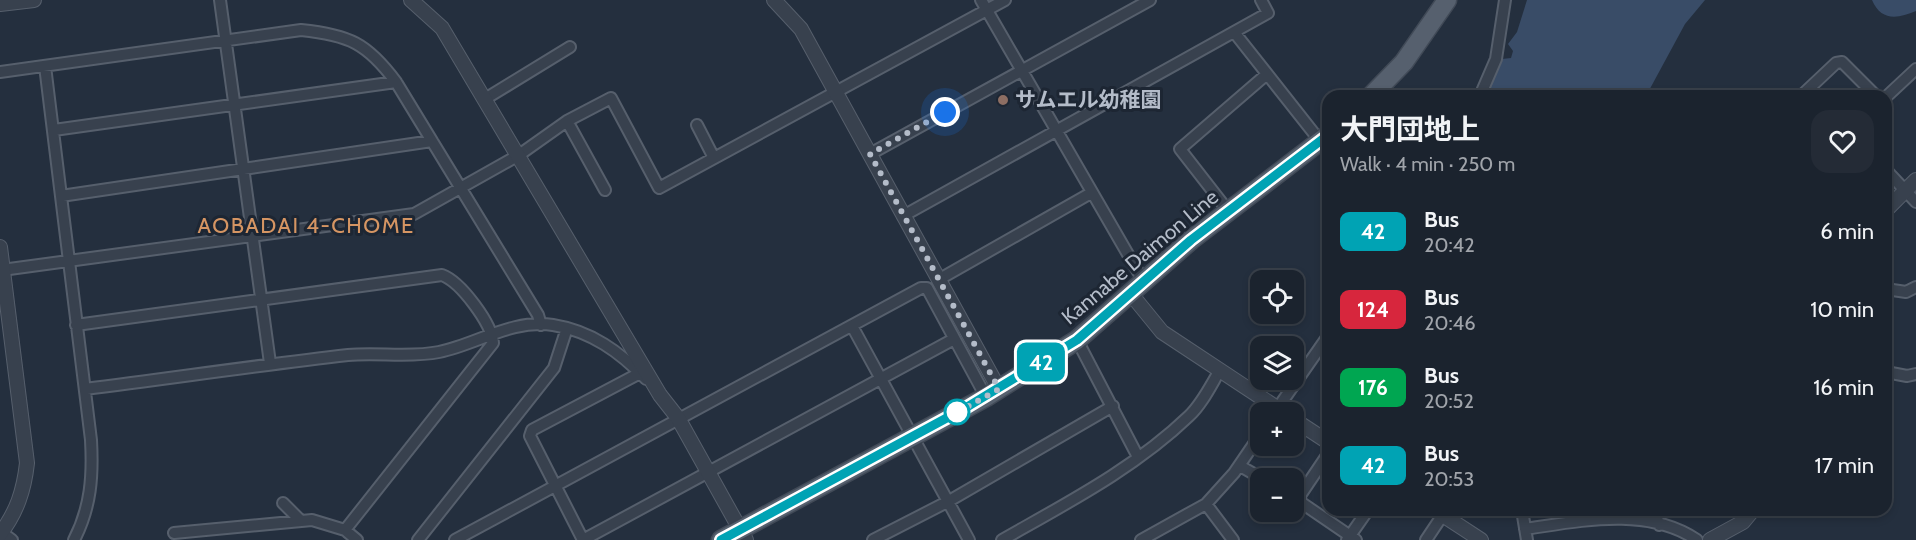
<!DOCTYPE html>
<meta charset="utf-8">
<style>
body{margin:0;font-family:Cabin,"Noto Sans JP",sans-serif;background:#242b36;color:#f1f3f6;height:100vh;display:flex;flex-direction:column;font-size:22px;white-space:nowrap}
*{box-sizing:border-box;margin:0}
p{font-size:20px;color:#a0a4aa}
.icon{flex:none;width:33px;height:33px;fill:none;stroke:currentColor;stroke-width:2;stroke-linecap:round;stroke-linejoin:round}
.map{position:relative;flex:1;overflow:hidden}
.drawer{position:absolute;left:1322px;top:90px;width:570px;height:426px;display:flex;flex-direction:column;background:#1b232e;border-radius:18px;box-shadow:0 3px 9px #0003,0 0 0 2px #39404a}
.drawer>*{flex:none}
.badge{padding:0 12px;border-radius:9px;font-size:21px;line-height:39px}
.controls{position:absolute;left:1250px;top:270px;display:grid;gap:12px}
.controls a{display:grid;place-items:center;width:54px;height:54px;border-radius:12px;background:#1b232e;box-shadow:0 3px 9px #0003,0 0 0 2px #39404a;font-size:30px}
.you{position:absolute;width:30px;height:30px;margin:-15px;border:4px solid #fff;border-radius:50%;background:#1a73e8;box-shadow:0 0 0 9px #1a73e833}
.map>.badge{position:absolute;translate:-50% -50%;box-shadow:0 0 0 3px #fff}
.round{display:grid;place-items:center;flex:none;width:63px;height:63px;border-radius:18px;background:#242b36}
.summary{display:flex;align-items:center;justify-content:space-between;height:102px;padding:0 18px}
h1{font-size:28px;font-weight:700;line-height:45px}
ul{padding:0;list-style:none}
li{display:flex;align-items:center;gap:18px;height:78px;padding:0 18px}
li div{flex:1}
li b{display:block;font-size:22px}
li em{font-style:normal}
li .badge{min-width:66px;font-weight:700;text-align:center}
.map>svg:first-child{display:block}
</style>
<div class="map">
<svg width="1916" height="540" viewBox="0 0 1916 540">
<rect width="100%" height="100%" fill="#242f3e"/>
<path fill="#394c67" d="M1527 0H1705L1685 24 1646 96H1486L1502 59 1511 58 1513 51 1508 44 1517 32Z
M1872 0H1916V11C1897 19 1881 21 1872 0Z"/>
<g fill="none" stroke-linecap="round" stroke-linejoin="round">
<defs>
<path id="minor" d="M220 0 270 363
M981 0 1144 282
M1234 32 1320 141
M45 66 91 440C93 476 91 507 74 540
M0 72 301 30C349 35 367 43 396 82L538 315 541 325
M1480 96 1496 59 1505 0
M1801 96 1836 63 1842 62 1876 96
M1886 97 1916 69
M485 99 570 47
M567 121 605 190
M697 125 714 158
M54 130 396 82
M870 154 1150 0
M1886 170 1916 202
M61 196 432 141
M1229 212 1180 149 1267 74
M903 216 1268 13 1261 0
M2 270 414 214 519 155 567 121 611 98 659 188 1005 0
M938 280 1091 193
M1886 289 1906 292 1916 287
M76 325 442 275C461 282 492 324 493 343L345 530
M852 326 969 540
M1077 340 1138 457
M1886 372 1907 376 1916 374
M85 389C173 378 260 365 348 355 377 352 410 358 439 352 478 344 511 319 553 325 591 331 620 352 646 379
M1275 412 1328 336
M1240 466 1261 478
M1293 497 1356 540
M1297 500 1328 454
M283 503 300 520
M1206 504 1233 540
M1522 510 1527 540
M1655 510 1659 525
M1525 529C1580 521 1647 506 1697 540
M0 531 12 540
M174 533 312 520 345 530 357 540
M418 540 554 368 567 328
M455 540 921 288H927L986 397
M583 540 954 339
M583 540 530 436 532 430 640 373
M873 540 949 501 1113 406
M1002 540C1067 503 1135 468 1189 416 1202 404 1211 385 1220 370
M1141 540 1206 504 1234 473 1260 435
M1347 540 1368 510
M1426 540 1446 510"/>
<path id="tertiary" d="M411 0 442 28 660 395 678 418 746 540
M774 0 801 29 999 389
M0 4 34 0
M1886 210 1916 180
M0 247 27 463C24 490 17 512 0 534
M1131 294 1162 332 1283 412
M1293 419 1328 442
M1435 510 1481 540
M1710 540 1743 522 1753 510"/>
<path id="primary" d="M1371 96 1404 62 1447 0
M721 540 986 397 1077 340 1191 240 1328 135"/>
</defs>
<use href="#minor" stroke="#565f6c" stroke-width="14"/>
<use href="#tertiary" stroke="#565f6c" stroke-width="16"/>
<use href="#primary" stroke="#414a57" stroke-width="21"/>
<use href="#minor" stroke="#38414e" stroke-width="10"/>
<use href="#tertiary" stroke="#38414e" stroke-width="14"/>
<use href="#primary" stroke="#56606e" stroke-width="18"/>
</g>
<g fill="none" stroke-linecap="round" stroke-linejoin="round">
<defs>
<path id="line" d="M721 540 967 407 1077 340 1191 240 1328 135"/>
</defs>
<use href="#line" stroke="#fff" stroke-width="14"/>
<use href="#line" stroke="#00a3b4" stroke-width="9"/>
<path stroke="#b4bcc9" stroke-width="6" stroke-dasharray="0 10.8" d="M945 112 870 154 999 389 949 417 957 412"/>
</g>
<circle fill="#8d6e63" stroke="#1d2633" stroke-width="2" cx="1003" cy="100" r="6"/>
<circle fill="#fff" stroke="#00a3b4" stroke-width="3" cx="957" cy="412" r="12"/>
<g text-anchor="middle" stroke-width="6" stroke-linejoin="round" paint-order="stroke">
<g font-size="21" font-weight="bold" fill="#b4bcc9" stroke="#1d2633" text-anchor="start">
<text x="1015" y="107">サムエル幼稚園</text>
</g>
<g font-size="21" fill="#b4bcc9" stroke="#1d2633">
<text transform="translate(1140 257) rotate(-40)" y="7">Kannabe Daimon Line</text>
</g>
<g font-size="22" letter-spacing="1.5" fill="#d59563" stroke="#1d2633">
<text x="306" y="233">AOBADAI 4-CHOME</text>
</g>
</g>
</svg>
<div class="controls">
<a><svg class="icon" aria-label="locate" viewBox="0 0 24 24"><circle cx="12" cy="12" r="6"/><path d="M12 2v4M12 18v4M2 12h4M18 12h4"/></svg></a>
<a><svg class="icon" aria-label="layers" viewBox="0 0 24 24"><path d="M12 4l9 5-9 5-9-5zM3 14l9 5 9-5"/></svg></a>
<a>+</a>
<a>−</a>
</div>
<div class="you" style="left:945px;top:112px"></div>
<b class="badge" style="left:1041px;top:362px;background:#00a3b4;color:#fff">42</b>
<section class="drawer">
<div class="summary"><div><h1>大門団地上</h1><p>Walk · 4 min · 250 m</p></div><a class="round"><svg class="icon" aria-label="heart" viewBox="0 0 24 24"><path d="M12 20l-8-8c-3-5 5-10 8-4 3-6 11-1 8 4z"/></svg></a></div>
<ul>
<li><span class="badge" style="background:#00a3b4;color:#fff">42</span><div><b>Bus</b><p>20:42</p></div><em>6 min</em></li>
<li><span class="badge" style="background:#d7263d;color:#fff">124</span><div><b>Bus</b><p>20:46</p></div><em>10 min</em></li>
<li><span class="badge" style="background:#00a651;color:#fff">176</span><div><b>Bus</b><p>20:52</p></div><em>16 min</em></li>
<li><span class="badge" style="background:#00a3b4;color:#fff">42</span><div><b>Bus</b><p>20:53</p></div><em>17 min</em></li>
</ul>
</section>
</div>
